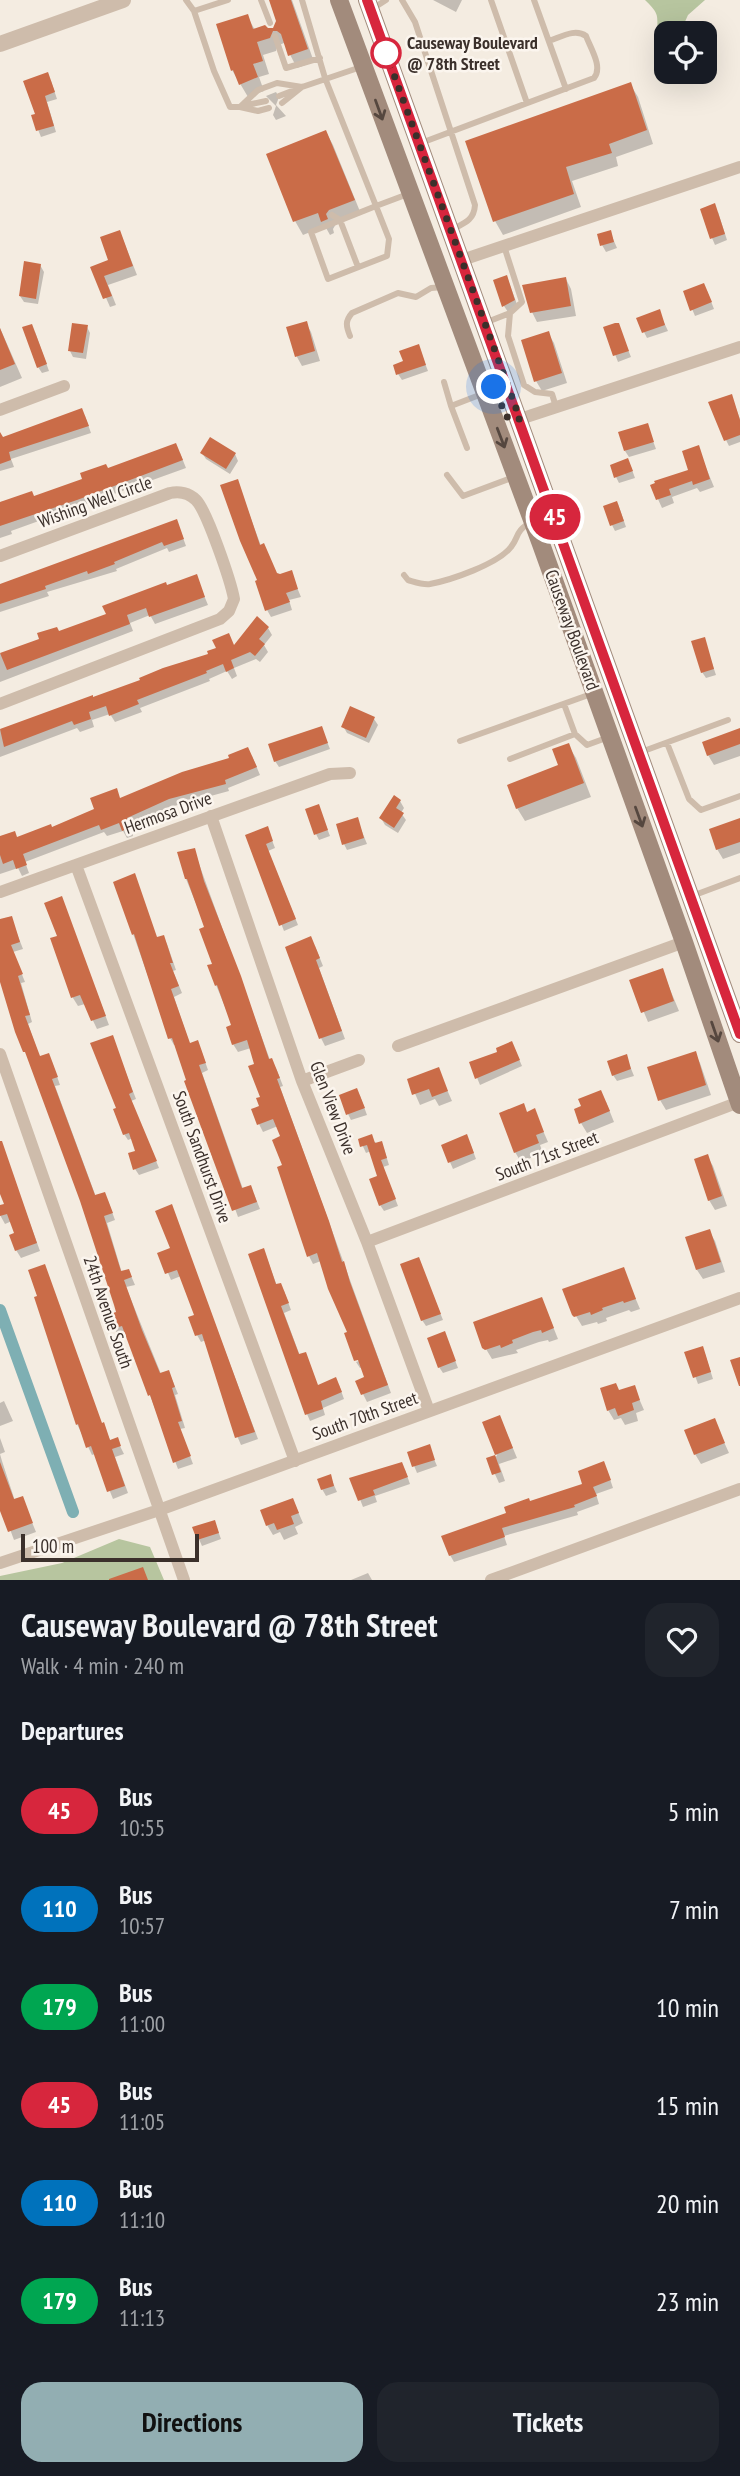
<!DOCTYPE html>
<meta charset="utf-8">
<style>
body{margin:0;font-family:"PT Sans Narrow",sans-serif;background:#20242c;color:#f1f3f6;height:100vh;display:flex;flex-direction:column;font-size:26px;white-space:nowrap}
*{box-sizing:border-box;margin:0}
p{font-size:23px;color:#9ea1a6}
.icon{flex:none;width:38px;height:38px;fill:none;stroke:currentColor;stroke-width:2;stroke-linecap:round;stroke-linejoin:round}
.map{position:relative;height:1580px;overflow:hidden}
.sheet{display:flex;flex-direction:column;background:#171b24;flex:1}
.sheet>*{flex:none}
.badge{padding:0 14px;border-radius:23px;font-size:24px;line-height:46px}
.buttons{position:absolute;left:654px;top:21px;display:grid;gap:14px}
.buttons a{display:grid;place-items:center;width:63px;height:63px;border-radius:14px;background:#171b24;box-shadow:0 7px 28px #0002;font-size:35px}
.scale{position:absolute;left:21px;bottom:18px;width:178px;box-sizing:border-box;padding-left:7px;border:4px solid #3b302b;border-top:0;font-size:19px;line-height:24px;white-space:nowrap;color:#3b302b;-webkit-text-stroke:5px #fbf5ee;paint-order:stroke}
.you{position:absolute;width:35px;height:35px;margin:-18px;border:5px solid #fff;border-radius:50%;background:#1a73e8;box-shadow:0 0 0 10px #1a73e833}
.map>.badge{position:absolute;translate:-50% -50%;box-shadow:0 0 0 4px #fff}
h2{padding:0 21px;font-size:26px;line-height:63px}
.round{display:grid;place-items:center;flex:none;width:74px;height:74px;border-radius:21px;background:#20242c}
.summary{display:flex;align-items:center;justify-content:space-between;height:119px;padding:0 21px}
h1{font-size:33px;font-weight:600;line-height:52px}
.action{display:flex;gap:14px;margin-top:auto;padding:14px 21px}
.action a{flex:1;height:80px;border-radius:21px;background:#92aeb2;color:#111;font-size:28px;font-weight:600;line-height:80px;text-align:center}
.action a+a{background:#20242c;color:#f1f3f6}
ul{padding:0;list-style:none}
li{display:flex;align-items:center;gap:21px;height:98px;padding:0 21px}
li div{flex:1}
li b{display:block;font-size:26px}
li em{font-style:normal}
li .badge{min-width:77px;font-weight:700;text-align:center}
.map>svg:first-child{display:block}
</style>
<div class="map">
<svg width="740" height="1580" viewBox="0 0 740 1580">
<rect width="100%" height="100%" fill="#f4ece1"/>
<path fill="#b7c59f" d="M645 0H705L688 15 680 33H667L666 41 659 38C654 17 664 18 645 0Z
M119 1539 150 1547 164 1580H0V1576L62 1563Z"/>
<path fill="#0003" d="M271 0H292L314 62 297 68 284 43 277 46 276 51 263 55 269 74 259 77 264 91 248 97 232 70 218 25 247 16 255 30H274L278 21Z
M433 0H462L456 12Z
M51 81 57 99 47 102 56 132 41 137 33 117 37 116Z
M630 84 638 97 653 144 616 157 618 166 572 181 581 207 503 235 495 221Z
M276 92 279 97 276 105 286 116 276 120 273 115 276 106 266 96Z
M326 132 333 145 361 214 336 224 333 229 334 233 330 235 325 226 303 235 295 221Z
M718 212 727 240 715 245 712 238Z
M120 232 137 275 108 285 116 305 110 307 93 268 110 261Z
M610 232 617 248 606 252 602 245Z
M40 265 44 272 38 304 24 302 20 296Z
M507 277 518 307 508 312 504 306Z
M566 279 571 289 576 316 537 322 532 312Z
M707 291 714 309 695 316 685 292Z
M662 318 668 331 647 338 644 332Z
M306 323 311 332 320 361 302 366 297 357 288 328Z
M618 325 631 357 618 362 605 328Z
M87 327 90 333 86 359 73 357 70 351Z
M0 328 22 378 0 387Z
M35 332 49 371 42 373 38 367Z
M548 333 554 343 567 383 542 391 536 381Z
M421 353 428 371 402 380 398 374Z
M734 403 740 419V442L729 446 726 440Z
M85 416 91 433 11 459 14 467 0 471V439Z
M647 425 656 449 629 457 625 451Z
M698 448 714 487 700 492 697 488 672 497 674 503 662 508 652 486 690 471Z
M180 453 186 468 11 531 12 534 0 538V502L34 498 108 470Z
M202 453 235 454 238 461 230 474 206 459Z
M631 467 635 478 619 483 616 477Z
M237 481 261 546 277 575 291 573 301 597 289 600 292 610 271 617 267 610 259 581Z
M618 504 626 527 615 531 612 525Z
M177 521 186 546 169 552 167 548 116 569 117 571 47 592 49 596 0 612V587Z
M196 576 208 605 155 624 150 615 130 623 133 631 0 682V654L108 615Z
M268 628 272 635 264 645 268 652 260 662 256 659 234 668 237 676 232 679 227 671 209 679 210 681 140 708 142 712 115 722 110 714 92 720 94 727 80 732 77 728 0 757V730L92 697 93 699 234 647Z
M704 639 716 675 706 678 702 672Z
M374 719 378 725 369 743 347 733 343 726Z
M740 730V756L714 765 708 755Z
M324 734 330 749 279 767 275 761Z
M568 745 576 758 591 797 525 821 517 808 560 766Z
M252 756 260 775 228 788 229 791 174 806 130 825 133 836 127 838 123 831 107 836 104 832 25 862 29 873 22 876 18 868 0 874V838L17 839 52 829 121 800 232 760Z
M400 801 404 808 401 813 406 820 398 833 385 825 381 818Z
M321 813 330 836 319 840 316 834Z
M357 819 367 844 347 850 344 844Z
M740 820V853L723 859 717 849Z
M270 835 275 848 268 851 298 925 284 931 247 836Z
M194 850 270 1060 276 1068 283 1086 280 1087 391 1393 367 1402 357 1382 366 1378 363 1367 360 1368 356 1362 367 1358 349 1333 321 1261 313 1264 309 1256 284 1166 282 1137 278 1126 263 1132 259 1124 262 1098 251 1048 238 1052 233 1044V1026L216 985 206 928 186 879Z
M135 875 157 939 163 937 167 944 176 970 173 971 182 993 174 997 190 1045 201 1050 208 1070 202 1073 243 1189 254 1194 260 1209 238 1217 176 1045H174L170 1038 115 883Z
M61 898 109 1025 97 1029 85 1004 78 1006 73 998 52 940 60 937Z
M11 918 23 949 13 952 25 982 21 983 32 1022 28 1024 40 1058 48 1055 52 1062 60 1085 55 1086 96 1197 108 1201 115 1220 107 1223 122 1273 129 1271 135 1285 126 1287 161 1374 169 1372 178 1394 175 1395 185 1428 180 1429 193 1464 178 1469 126 1332 118 1335 114 1328 118 1313 82 1200 0 979V921Z
M315 946 323 966 319 968 345 1039 325 1046 321 1038Z
M662 970 679 1011 648 1022 631 981Z
M112 1037 136 1099 131 1101 159 1168 139 1175 135 1169 138 1152 133 1138 128 1140 124 1134 118 1109Z
M515 1050 522 1066 480 1085 471 1063Z
M695 1053 700 1063 711 1095 666 1110 660 1100 650 1069Z
M626 1056 634 1076 617 1081 613 1075Z
M438 1069 452 1101 439 1106 435 1099 420 1105 409 1080Z
M360 1096 367 1115 351 1120 348 1114Z
M606 1102 614 1122 587 1133 581 1123Z
M534 1110 548 1142 540 1145 543 1153 521 1162 515 1152 527 1113Z
M360 1140 375 1142 384 1149 389 1165 383 1167 398 1206 384 1211 380 1205 379 1177 371 1151 366 1153Z
M0 1141 40 1251 21 1258 16 1250 17 1234 12 1221 5 1224 0 1215V1207L6 1205 0 1189Z
M470 1143 476 1159 453 1169 443 1146Z
M707 1156 713 1166 727 1206 715 1210 709 1200Z
M171 1206 258 1439 241 1445 232 1424 206 1340 201 1342 197 1335 196 1316 181 1276 171 1280 160 1254 172 1249Z
M709 1231 715 1241 725 1272 703 1279 697 1270Z
M250 1255 266 1256 277 1286 284 1291 291 1310 284 1313 300 1356 318 1387 339 1385 344 1399 323 1408 325 1415 310 1421 307 1414Z
M421 1265 443 1320 426 1326 422 1320Z
M623 1269 640 1309 631 1312 629 1310 606 1318 607 1321 598 1324 597 1322 582 1326 576 1316Z
M542 1299 558 1339 549 1342 548 1340 539 1342 516 1350 518 1353 492 1359 486 1349Z
M445 1334 458 1368 443 1373 439 1367Z
M687 1353 705 1354 713 1379 698 1384Z
M634 1387 644 1410 636 1413 638 1421 625 1425 621 1418 614 1420 608 1410 619 1392Z
M4 1401 13 1421 0 1426V1403Z
M500 1417 517 1458 499 1464 505 1481 499 1483 488 1459 497 1456 485 1423Z
M714 1420 729 1453 701 1464 695 1454Z
M77 1424 103 1425 111 1442 117 1440 124 1454 115 1457 128 1493 113 1499 95 1454 92 1455Z
M0 1438 5 1452 0 1454 2 1461 15 1501 22 1498 36 1532 14 1540 0 1502Z
M429 1447 437 1466 417 1473 409 1453Z
M405 1470 410 1484 375 1496 377 1502 363 1507 352 1479Z
M607 1470 613 1488 596 1494 599 1504 577 1512 578 1515 504 1536 507 1545 454 1562 450 1555 508 1514 530 1503 585 1485Z
M330 1476 337 1492 326 1496 322 1489Z
M293 1500 303 1523 295 1527 298 1534 284 1540 280 1532 273 1535 267 1525Z
M194 1528H217L221 1539 202 1546Z
M368 1573 372 1580H351Z"/>
<g fill="none" stroke-linecap="round" stroke-linejoin="round">
<path stroke="#7eafb3" stroke-width="12" d="M0 1310 73 1512"/>
</g>
<path fill="#ca6c48" d="M269 0H291L308 49 288 56 281 34 277 31H273L270 38 257 42 263 61 253 64 258 77 239 85 233 70 231 71 216 24 248 14 253 29 265 25 268 28H273L276 21Z
M48 72 55 92 45 96 54 126 36 131 31 115 35 114 23 81Z
M631 82 647 130 609 144 612 153 566 167 574 194 493 222 465 141Z
M326 130 355 200 329 210 326 214 328 219 321 222 318 213 293 222 266 154Z
M715 203 725 234 710 239 700 209Z
M120 230 133 266 104 276 112 296 103 299 90 267 108 260 100 237Z
M611 230 614 242 600 246 597 234Z
M24 261 41 264 36 299 19 296Z
M507 275 515 300 502 307 493 280Z
M566 277 571 306 530 313 522 285Z
M704 283 712 302 690 311 683 291Z
M660 309 665 325 642 333 636 318Z
M307 321 315 351 295 357 286 327Z
M72 323 88 325 83 353 68 351Z
M615 323H619L629 351 613 356 603 327Z
M32 324 47 364 37 368 22 327Z
M0 328 15 364 0 370Z
M549 331 562 373 534 382 521 340Z
M419 344 426 365 396 375 393 365 403 361 399 351Z
M732 394 740 420V435L724 441 708 402Z
M82 408 89 426 9 452 11 460 0 464V432L3 437Z
M648 423 654 442 624 451 618 432Z
M210 437 236 453 226 469 200 453Z
M176 443 183 460 77 500 0 526V502L32 491 34 496 82 479 80 473 106 464 108 468Z
M699 445 710 479 693 485 692 481 669 489 671 495 656 500 650 485 655 483 654 481 688 470 682 451Z
M628 458 633 471 614 478 610 465Z
M238 479 260 545 264 543 277 573 280 574 292 570 298 589 286 593 290 602 265 611 255 581 257 580 240 541 220 485Z
M617 501 624 521 610 526 603 506Z
M177 519 184 539 164 546 162 542 114 562 115 564 88 574 87 571 45 586 46 589 0 604V584Z
M197 574 205 597 149 617 146 608 127 615 130 624 7 670 0 653 39 639 37 633 57 627 59 631 106 614 102 606 166 582 167 585Z
M257 616 269 627 259 639 265 644 255 656 250 652 231 660 234 668 226 672 223 664 206 671 207 673 137 700 139 704 109 716 106 706 89 712 91 719 74 725 72 721 4 747 0 729 93 695V697L140 680 139 678 163 668 208 654 207 651 216 648 212 640 229 633 234 645Z
M705 637 714 669 701 673 691 641Z
M350 706 375 717 366 738 341 727Z
M322 726 328 743 274 762 268 744Z
M740 728V744L707 756 702 742Z
M569 743 584 783 516 809 507 785 558 765 552 749Z
M248 747 257 767 225 780 226 784 169 799 127 818 130 828 122 831 119 823 101 830 99 825 23 854 27 865 16 869 13 860 3 864 0 855V836L15 831 17 837 51 824 52 827 94 809 90 798 117 788 120 798 182 772 229 758 228 755Z
M394 795 401 800 396 808 404 813 394 828 379 818Z
M319 804 328 830 314 835 305 809Z
M358 817 364 838 342 845 336 824Z
M740 818V842L716 850 709 829Z
M268 826 273 841 266 844 296 919 279 926 245 835Z
M195 848 204 881 241 976 269 1059 272 1058 280 1078 277 1079 329 1221 342 1262 344 1261 350 1282 388 1385 361 1395 355 1381 364 1377 358 1360 354 1361 344 1333 347 1332 328 1289 317 1253 307 1257 277 1167 282 1165 272 1140 280 1136 273 1119 257 1125 251 1109 259 1106 256 1098 260 1097 248 1066 254 1064 247 1040 232 1045 226 1027 231 1025 217 985 215 986 207 965 212 964 199 929 204 927 187 879H185L177 852Z
M135 873 157 937 164 935 173 963H170L179 986 171 989 190 1043 198 1040 206 1063 199 1065 236 1171 242 1188 251 1185 257 1202 232 1211 184 1081 186 1080 172 1038 168 1039 134 934 132 935 113 882Z
M62 896 106 1016 91 1021 80 995 71 998 50 938 57 936 44 903Z
M12 916 20 942 11 945 23 974 18 976 30 1015 25 1016 40 1056 49 1053 58 1077 52 1079 95 1195 105 1192 113 1213 104 1216 121 1271 129 1269 132 1277 124 1280 142 1330 160 1373 169 1370 175 1387 172 1388 182 1421 178 1422 191 1456 173 1463 150 1395 148 1396 122 1326 112 1329 107 1315 116 1312 114 1305 80 1201 25 1052H23L15 1032 0 982V919Z
M311 936 320 958 316 960 342 1031 319 1039 285 947Z
M663 968 674 1001 641 1013 629 980Z
M113 1035 133 1092 129 1094 157 1161 133 1170 128 1153 135 1151 129 1133 123 1135 113 1109 116 1108 90 1043Z
M512 1041 520 1060 475 1079 469 1062 497 1052 496 1048Z
M696 1051 706 1085 658 1101 647 1067Z
M627 1054 631 1069 612 1076 607 1061Z
M439 1067 448 1091 432 1097 429 1089 412 1095 407 1079Z
M357 1088 365 1108 346 1115 339 1095Z
M601 1090 610 1111 579 1124 574 1109 581 1106 578 1099Z
M524 1103 527 1112 535 1108 544 1132 536 1135 539 1143 514 1153 499 1113Z
M372 1134 375 1143 368 1145 382 1141 387 1158 381 1160 396 1199 379 1206 369 1179 377 1176 367 1145 360 1147 358 1139Z
M467 1134 474 1153 448 1163 441 1145Z
M0 1141H2L37 1243 15 1251 9 1235 14 1233 7 1214 0 1216V1205L4 1204 0 1194Z
M708 1154 722 1196 708 1201 694 1159Z
M172 1204 255 1432 235 1438 202 1334 195 1336 188 1317 194 1315 177 1270 165 1274 157 1253 170 1248 155 1211Z
M710 1229 721 1262 696 1270 685 1237Z
M264 1248 276 1284 281 1283 289 1303 281 1306 299 1354 306 1352 318 1385 336 1377 342 1392 321 1401 323 1409 305 1415 248 1254Z
M419 1257 441 1314 421 1321 400 1264Z
M45 1264 102 1423 104 1422 110 1440 118 1437 121 1446 112 1449 125 1486 107 1492 91 1446 86 1448 78 1424 76 1425 34 1297 37 1296 28 1270Z
M624 1267 636 1299 624 1303 623 1301 602 1308 603 1310 591 1315 590 1312 574 1317 572 1315 562 1289Z
M542 1297 554 1328 542 1333 541 1330 533 1332 512 1340 513 1343 501 1348 500 1345 485 1350 482 1348 473 1322Z
M445 1331 456 1361 438 1368 427 1338Z
M703 1346 711 1372 693 1378 684 1352Z
M740 1357V1386H739L730 1360Z
M616 1383 619 1390 635 1385 640 1400 632 1403 634 1410 618 1416 615 1408 607 1411 600 1388Z
M500 1415 513 1448 495 1455 501 1472 492 1475 486 1458 495 1455 482 1422Z
M715 1418 725 1443 694 1455 684 1430Z
M430 1444 435 1460 412 1467 407 1452Z
M604 1461 611 1480 593 1487 597 1496 574 1505 575 1507 502 1528 505 1537 449 1556 441 1536 506 1513 504 1507 529 1498 530 1501 582 1484 578 1471Z
M0 1462 14 1499 23 1496 33 1523 8 1532 0 1511Z
M402 1462 408 1477 373 1490 375 1495 358 1501 349 1478Z
M331 1474 334 1486 321 1490 317 1479Z
M293 1498 299 1513 291 1516 294 1524 277 1530 274 1523 266 1526 260 1510Z
M215 1520 219 1533 197 1540 192 1527Z
M143 1567 148 1580H109V1579Z"/>
<g fill="none" stroke-linecap="round" stroke-linejoin="round">
<path stroke="#cebcab" stroke-width="6" d="M186 0 194 11 228 0
M261 0 270 23
M302 0 325 78 376 206 408 194
M402 0 415 22 475 205C474 220 465 223 453 229
M491 0 527 103
M534 0 566 89
M372 9 386 0
M194 11 214 71 230 107H240L258 90 277 83 302 87 361 67
M275 36 286 68 320 58
M279 96 297 89
M282 103 302 87
M242 106 266 101
M240 107 258 111 269 108
M421 143 594 78C603 67 591 49 586 36 575 28 561 37 549 41
M376 206 389 239 387 256 328 279 311 232Z
M332 215 340 220 358 267
M504 246 522 302 510 313 508 336 524 385 535 392 552 394 556 407
M487 322 510 313
M350 336C346 326 345 321 352 313L398 293 416 297 431 288 443 287
M444 382 451 406
M467 448 451 406 482 394
M447 475 463 496 514 477
M404 575 408 580C415 582 423 585 430 584 451 580 498 564 511 547 520 536 514 532 531 522
M575 734 587 745 609 737
M460 741 594 693
M667 743 689 799 701 810 740 796
M641 752 728 720
M510 759 575 734 564 704
M692 896 740 878"/>
<path stroke="#cebcab" stroke-width="12" d="M462 260 740 167
M0 410 64 386
M520 419 740 347
M0 556 170 493C179 491 189 493 196 500 207 511 231 582 234 599L229 611 220 619 0 704
M211 816 302 1081 367 1242 429 1411
M76 865 295 1461
M0 892 330 774 350 773
M398 1046 684 942
M0 1054 184 1580
M302 1081 359 1060
M367 1242 739 1102
M0 1563 159 1510 740 1298
M491 1580 740 1489"/>
<path stroke="#cebcab" stroke-width="16" d="M0 44 123 0"/>
<path stroke="#a28b7c" stroke-width="18" d="M339 0 541 544 684 942 740 1105
M367 0 740 1034"/>
</g>
<defs><path id="oneway-shaft" d="M-6 0H5M1.5-3L5.5 0L1.5 3" fill="none" stroke-width="1.6" stroke-linecap="round" stroke-linejoin="round" transform="scale(1.75)"/></defs>
<g stroke="#55473f">
<use href="#oneway-shaft" transform="translate(379 110) rotate(70)"/>
<use href="#oneway-shaft" transform="translate(501 438) rotate(69)"/>
<use href="#oneway-shaft" transform="translate(639 817) rotate(70)"/>
<use href="#oneway-shaft" transform="translate(715 1032) rotate(71)"/>
</g>
<g fill="none" stroke-linecap="round" stroke-linejoin="round">
<defs>
<path id="line" d="M367 0 740 1034"/>
</defs>
<use href="#line" stroke="#fff" stroke-width="16"/>
<use href="#line" stroke="#d7263d" stroke-width="10"/>
<path stroke="#3b302b" stroke-width="7" stroke-dasharray="0 12.6" d="M386 53 520 419H510L506 416 494 387"/>
</g>
<circle fill="#fff" stroke="#d7263d" stroke-width="3.5" cx="386" cy="53" r="14"/>
<g text-anchor="middle" stroke-width="5" stroke-linejoin="round" paint-order="stroke">
<g font-size="18" font-weight="bold" fill="#3b302b" stroke="#fbf5ee" text-anchor="start">
<text x="407" y="49">Causeway Boulevard<tspan x="407" dy="21">@ 78th Street</tspan></text>
</g>
<g font-size="18" fill="#3b302b" stroke="#fbf5ee">
<text transform="translate(95 502) rotate(-20)" y="6">Wishing Well Circle</text>
<text transform="translate(572 630) rotate(70)" y="6">Causeway Boulevard</text>
<text transform="translate(168 813) rotate(-20)" y="6">Hermosa Drive</text>
<text transform="translate(333 1108) rotate(69)" y="6">Glen View Drive</text>
<text transform="translate(547 1156) rotate(-21)" y="6">South 71st Street</text>
<text transform="translate(202 1157) rotate(70)" y="6">South Sandhurst Drive</text>
<text transform="translate(108 1312) rotate(71)" y="6">24th Avenue South</text>
<text transform="translate(365 1416) rotate(-20)" y="6">South 70th Street</text>
</g>
</g>
</svg>
<div class="buttons">
<a><svg class="icon" aria-label="locate" viewBox="0 0 24 24"><circle cx="12" cy="12" r="6"/><path d="M12 2v4M12 18v4M2 12h4M18 12h4"/></svg></a>
</div>
<div class="scale">100 m</div>
<div class="you" style="left:494px;top:387px"></div>
<b class="badge" style="left:555px;top:517px;background:#d7263d;color:#fff">45</b>
</div>
<section class="sheet">
<div class="summary"><div><h1>Causeway Boulevard @ 78th Street</h1><p>Walk · 4 min · 240 m</p></div><a class="round"><svg class="icon" aria-label="heart" viewBox="0 0 24 24"><path d="M12 20l-8-8c-3-5 5-10 8-4 3-6 11-1 8 4z"/></svg></a></div>
<h2>Departures</h2>
<ul>
<li><span class="badge" style="background:#d7263d;color:#fff">45</span><div><b>Bus</b><p>10:55</p></div><em>5 min</em></li>
<li><span class="badge" style="background:#0072bc;color:#fff">110</span><div><b>Bus</b><p>10:57</p></div><em>7 min</em></li>
<li><span class="badge" style="background:#00a651;color:#fff">179</span><div><b>Bus</b><p>11:00</p></div><em>10 min</em></li>
<li><span class="badge" style="background:#d7263d;color:#fff">45</span><div><b>Bus</b><p>11:05</p></div><em>15 min</em></li>
<li><span class="badge" style="background:#0072bc;color:#fff">110</span><div><b>Bus</b><p>11:10</p></div><em>20 min</em></li>
<li><span class="badge" style="background:#00a651;color:#fff">179</span><div><b>Bus</b><p>11:13</p></div><em>23 min</em></li>
</ul>
<div class="action"><a>Directions</a><a>Tickets</a></div>
</section>
